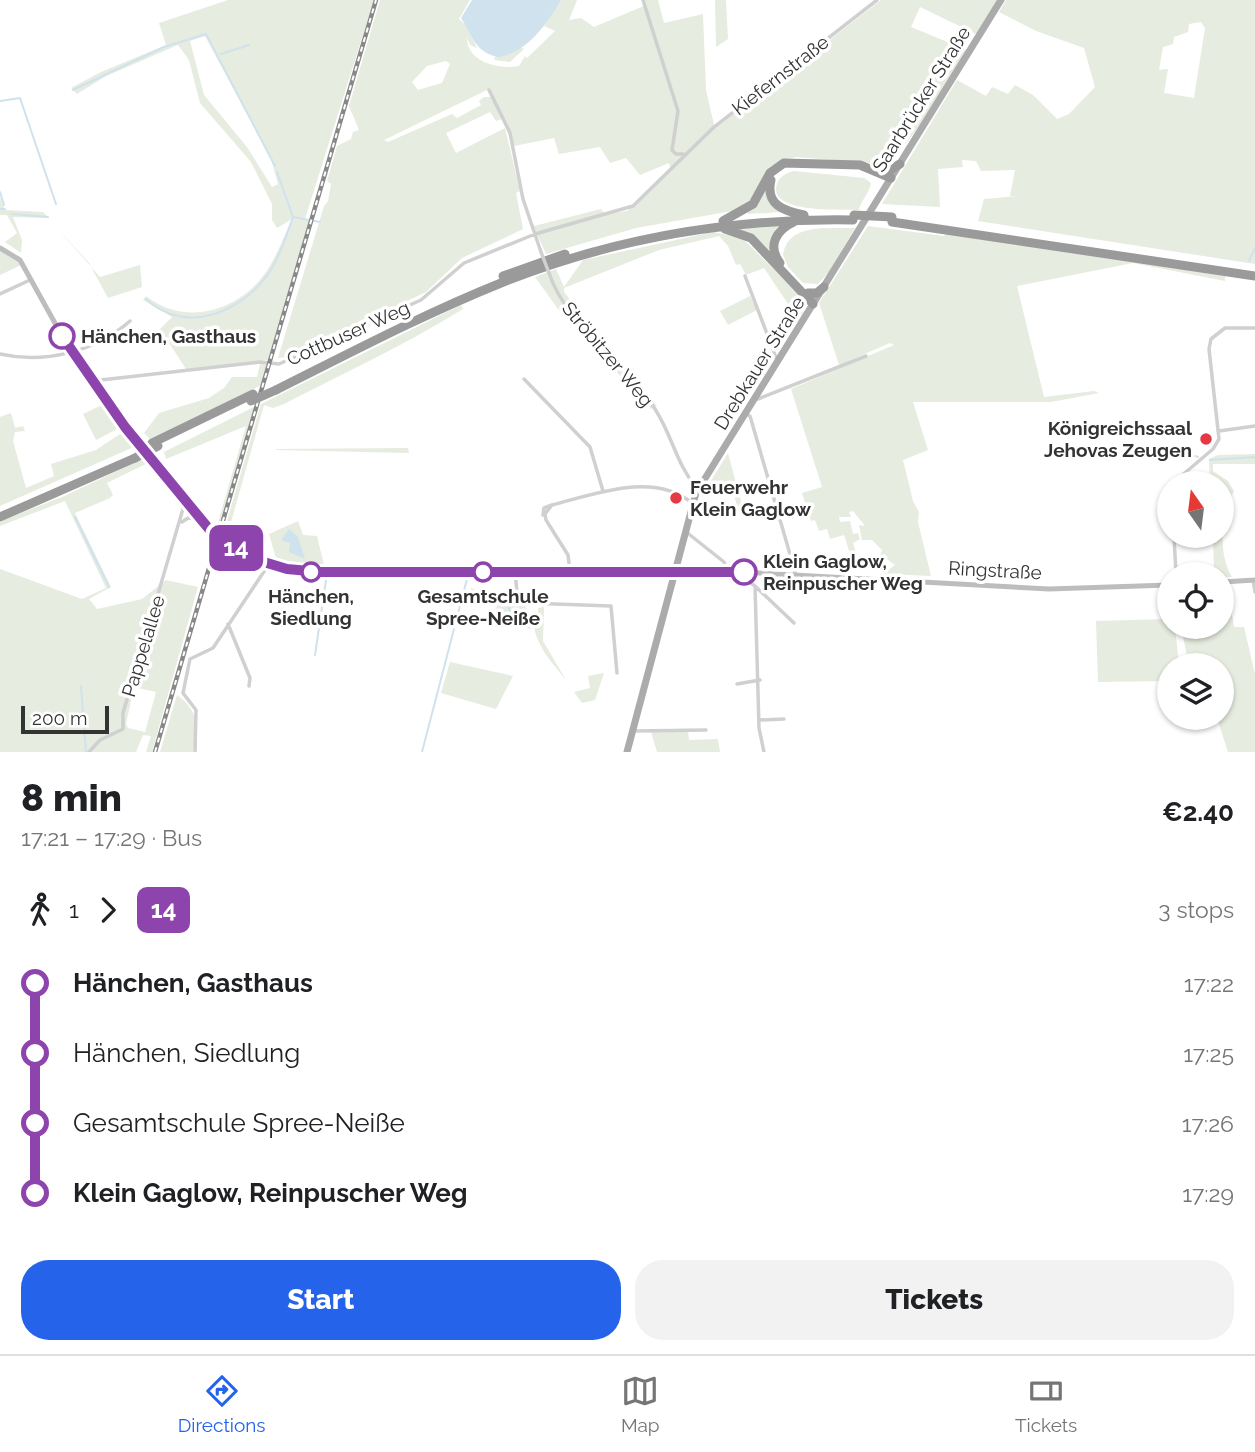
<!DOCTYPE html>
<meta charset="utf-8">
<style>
body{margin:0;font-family:Raleway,sans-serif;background:#f2f2f2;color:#202124;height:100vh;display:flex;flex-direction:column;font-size:26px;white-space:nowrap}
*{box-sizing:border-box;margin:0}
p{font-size:23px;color:#757577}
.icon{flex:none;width:38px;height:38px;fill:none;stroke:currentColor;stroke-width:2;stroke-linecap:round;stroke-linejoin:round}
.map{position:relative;height:752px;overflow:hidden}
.panel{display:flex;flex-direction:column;background:#fff;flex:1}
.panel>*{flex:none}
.badge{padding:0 14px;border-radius:10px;font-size:24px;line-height:46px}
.needle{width:46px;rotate:346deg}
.buttons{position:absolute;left:1157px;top:471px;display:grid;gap:14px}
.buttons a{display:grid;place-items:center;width:77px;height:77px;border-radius:50%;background:#fff;box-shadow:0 2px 5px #0004;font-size:35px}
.scale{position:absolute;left:21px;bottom:18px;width:88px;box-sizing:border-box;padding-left:7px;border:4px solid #333;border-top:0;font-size:19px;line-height:24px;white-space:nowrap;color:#333;-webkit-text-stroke:5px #fff;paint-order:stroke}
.map>.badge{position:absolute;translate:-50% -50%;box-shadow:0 0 0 4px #fff}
.legs{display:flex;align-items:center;gap:10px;height:77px;padding:0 21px;font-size:23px}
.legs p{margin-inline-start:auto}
.summary{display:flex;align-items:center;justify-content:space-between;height:119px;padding:0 21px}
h1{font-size:38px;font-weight:800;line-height:52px}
.button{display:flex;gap:14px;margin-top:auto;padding:14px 21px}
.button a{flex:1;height:80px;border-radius:28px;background:#2563eb;color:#fff;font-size:28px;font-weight:800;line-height:80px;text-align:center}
.button a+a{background:#f2f2f2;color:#202124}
ul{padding:0 21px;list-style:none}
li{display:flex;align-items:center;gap:24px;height:70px;font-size:26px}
li i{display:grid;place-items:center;width:10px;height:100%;margin:0 9px;background:currentColor}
li i::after{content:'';width:18px;height:18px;margin:-9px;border:5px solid;border-radius:50%;background:#fff}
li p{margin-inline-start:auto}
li:first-child i{background:linear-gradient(#0000 50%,currentColor 0)}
li:last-child i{background:linear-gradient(currentColor 50%,#0000 0)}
.tabs{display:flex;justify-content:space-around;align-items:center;height:98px;border-top:2px solid #e0e0e0;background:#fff;font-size:19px;color:#757577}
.tabs a{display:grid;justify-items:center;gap:4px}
.tabs .active{color:#2563eb}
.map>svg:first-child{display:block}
</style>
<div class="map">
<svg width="1255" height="752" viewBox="0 0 1255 752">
<rect width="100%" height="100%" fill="#fff"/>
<path fill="#e6ecdf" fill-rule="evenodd" d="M228 0H374L305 219 310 221 268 360 186 369 160 329 172 317 143 300 146 296C188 329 246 309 271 264 279 250 285 234 292 219L277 228 272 220V204L251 162 200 103 189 60 178 45 106 76 77 94 71 88 101 72 166 45 159 23ZM205 36 271 159 278 184 272 187 247 147 204 95 190 41Z
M380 0H470L459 19 466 25 477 48 470 45 467 38C467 62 499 70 519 66L525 56 527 58 555 31 544 26 561 0H577L569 20 581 18 594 27 646 5 644 0H658L664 23 703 14 706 90 715 129 881 0H998L976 34 920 7 911 27 967 50C953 73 904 159 882 164L796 157 782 160 770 167 750 200 732 211 636 228 546 254 537 234 607 214 627 211 671 171 669 163 640 175 626 158 610 163 600 147 559 154 554 138 514 146 489 89 384 140 388 142 452 114 457 118 481 105 479 101 484 97H491L501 119 496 121 490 112 446 133 456 153 505 128 520 191 516 193 523 229 462 258 426 292 289 357 278 358 324 206 328 201 331 184 327 181 337 146 351 139 353 132 359 130 349 106ZM446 61 450 64 442 83 418 90 412 82 427 66Z
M715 0H726L728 39 716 47Z
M1006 0H1255V264L978 221 984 199 1019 196H1010L1015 170 981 171 976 161 962 160 963 167 938 169 940 207 882 204 957 80 986 96 992 87 1008 94 1015 85 1033 95 1057 119 1069 114 1095 87 1084 48 1036 31 999 12ZM1201 22 1205 28 1194 98 1164 93 1168 69 1159 70 1163 47 1173 44 1174 37 1188 32 1189 24Z
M520 47 524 49 510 62 494 60 495 57Z
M794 171 864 178 871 183C869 194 861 200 859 210 841 209 767 214 777 184 780 176 786 173 794 171Z
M766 188 781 212 748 214V211Z
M0 197 5 210 43 212 100 277 140 265 142 287 108 298 89 263 48 218 13 217 22 240 21 253 5 242 17 233 7 215H0Z
M601 209 604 213 536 232 534 226Z
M783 225 772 256 750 234 737 228Z
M868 226 944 236 946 233 1225 276V281L1133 263 1017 286 1044 397 1094 391 1099 393 1051 402H913L928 450 903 460 913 501 919 512 918 522 931 576 883 574 895 565 884 557 874 560 872 556 880 555 882 550 872 540H862L859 525 865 526 853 511 849 512 851 517H839L840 522 850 521 853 534 858 533 860 539 853 543 858 558 852 560 844 535 830 539 827 529 819 531 815 520 811 521 802 493 822 487 791 389 894 345 890 343 839 365 819 303Z
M855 228 829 272 818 284 803 283 788 267 783 255C788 222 829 229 855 228Z
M713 232 741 237 801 296 806 306 798 322 789 320 794 313 764 268 746 275 740 264 736 265 728 246 719 236 659 250 564 288V292L657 406 651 409 558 309 535 277 556 269 564 287 583 260Z
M0 250 13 255 21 265 0 275Z
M750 296 757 310 728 325 720 311Z
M461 305 463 309C407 344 344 373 284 404L273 408 264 405 228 533 224 531 261 404Z
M260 364H267L262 385 150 439 144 433 159 413 209 398 224 388 232 377H257Z
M104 404 121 427 96 440 83 414Z
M256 406 220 528 217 526 246 426 166 459 164 452Z
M11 413 15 428 23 426 25 431 15 432 13 441 26 488 54 476 51 464 96 450 126 430 136 446 0 506V417Z
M408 448 409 453 276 450V449Z
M728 453 742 505 737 506 732 487 721 494 718 486 704 492Z
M1255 454V464H1213V471L1228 481 1234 491C1222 515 1217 553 1232 577H1222V574H1214L1213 536H1222V483H1210L1209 459 1218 455Z
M147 457 150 462 107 483 113 495 110 498 75 513 111 587 89 599 97 609 142 599 166 580 198 587 152 752H146L151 736 143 735 136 752H0V569L82 599 106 588 65 501 0 526V521L62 497ZM134 687 156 692 145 732 128 728 126 724Z
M298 521 303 535 317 536 324 565 300 566 276 558 269 534Z
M471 588 491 596 470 591 450 662 513 676 496 709 441 693Z
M511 597C528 600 529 615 531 629L493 621 499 598Z
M544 607 543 641 566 680C550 660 533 643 533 616L538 615V608Z
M1222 608H1231L1234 627H1244L1255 674V752H1228L1217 718H1222V665H1189L1181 627 1222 626Z
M1169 619V626L1175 627 1179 665H1169V681L1098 682 1096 621Z
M604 673 595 700 582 703 574 692 590 688 588 676Z
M177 695C201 713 196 724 193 752H160Z
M688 731 689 740 718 739 720 752H657L651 732Z"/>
<path fill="#cfe2ee" d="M472 0H561C547 24 527 53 498 57 474 52 472 34 461 18Z
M289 529 298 537 305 559 289 552 290 543 281 540Z"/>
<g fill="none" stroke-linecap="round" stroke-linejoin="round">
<path stroke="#cfe2ee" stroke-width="2" d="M221 54 249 45
M73 90 164 47 206 34 275 166
M20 98 56 204
M0 101 20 98
M277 172 293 217 320 222
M0 192 4 205
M0 209H5
M12 214 48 217
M1249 261 1255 248
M146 299C187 337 246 311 272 268 281 253 287 234 293 217
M1169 448 1198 457
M1210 460 1255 457
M75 517 109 587
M312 576 315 579H467L422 752
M507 600 512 620 524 624
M315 655 326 580
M81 686 86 752"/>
<path stroke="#d0d0d0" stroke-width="3.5" d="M643 0 678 111 672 150 676 154H683
M489 90 510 133 523 199 541 252
M549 273C567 327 625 361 655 409 673 437 676 464 698 490
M745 276 777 360
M0 294 30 280
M0 354C44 364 95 352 130 321
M524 379 590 447 603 491
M92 381 260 362 279 364 421 300 464 263 535 234 633 206 713 128 877 0
M755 398 758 399 866 356
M746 414 750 416 796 575
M1219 431 1255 426
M1173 483 1213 449 1219 439 1209 349 1211 339 1225 328H1255
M543 515 544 508 552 505
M182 522 188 518 201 519
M685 531 724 562 728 572
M1174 536 1176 574
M515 571 517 593 527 603 611 606 617 673
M570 571 568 555 546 520 545 514 552 505C595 494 654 471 692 503
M747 572 748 581 755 586 759 728 764 752
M1253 580 1255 592
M755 586 794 623
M228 624 250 678 249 686
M737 684 760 680
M759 720 784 719
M635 731 706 730
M89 752 100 740 123 729V713L185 502
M195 752 196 710 183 693 190 659 213 648 269 564"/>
<path stroke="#bdbdbd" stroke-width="5" d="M0 248 20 260 71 352 125 427 209 529 254 559 287 569 320 572H739L1049 589 1169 585
M1222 582 1255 580"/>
<path stroke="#ababab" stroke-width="7" d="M627 752 696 493 1001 0"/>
<path stroke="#9a9a9a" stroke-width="9" d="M883 174 900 164
M771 180C765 205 784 211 804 215
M723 221 753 204 770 173 784 163 860 165 891 178
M892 222 1255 276
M725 229 751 238 813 304
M780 263C767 246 776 230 794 222
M503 276 565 254
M808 293H817L824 287
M276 390C350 353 424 314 501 283 614 238 732 218 853 220
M152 443 253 394
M0 517 135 458"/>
<defs>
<path id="rail" d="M155 752 376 0"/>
</defs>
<use href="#rail" stroke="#888" stroke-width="4.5"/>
<use href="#rail" stroke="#fff" stroke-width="2" stroke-dasharray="5" stroke-linecap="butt"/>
<path stroke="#d0d0d0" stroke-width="3.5" d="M541 252 549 273"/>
<path stroke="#9a9a9a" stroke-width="9" d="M854 215 892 217
M251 401 276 390
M135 458 158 446"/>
</g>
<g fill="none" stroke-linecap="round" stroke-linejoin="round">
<defs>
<path id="line-1" d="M62 336 125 427 209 529 254 559 287 569 320 572H744"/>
</defs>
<use href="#line-1" stroke="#fff" stroke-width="16"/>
<use href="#line-1" stroke="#8e44ad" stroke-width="10"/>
</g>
<g fill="#fff" stroke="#8e44ad" stroke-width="3.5">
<circle cx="62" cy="336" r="12"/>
<circle cx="311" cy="572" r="9"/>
<circle cx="483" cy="572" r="9"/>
<circle cx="744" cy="572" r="12"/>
</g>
<g fill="#e63946" stroke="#fff" stroke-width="2.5">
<circle cx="1206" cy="439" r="7"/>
<circle cx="676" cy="498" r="7"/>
</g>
<g text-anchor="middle" stroke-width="7" stroke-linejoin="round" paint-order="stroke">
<g font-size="19" fill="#333" stroke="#fff">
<text transform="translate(780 75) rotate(-38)" y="7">Kiefernstraße</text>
<text transform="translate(921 99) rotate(-58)" y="7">Saarbrücker Straße</text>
<text transform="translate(348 333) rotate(-24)" y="7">Cottbuser Weg</text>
<text transform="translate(608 354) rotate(50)" y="7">Ströbitzer Weg</text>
<text transform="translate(759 363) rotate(-58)" y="7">Drebkauer Straße</text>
<text transform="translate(995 570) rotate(3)" y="7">Ringstraße</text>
<text transform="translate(143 646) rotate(-73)" y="7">Pappelallee</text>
</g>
<g font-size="19" font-weight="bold" fill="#333" stroke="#fff" text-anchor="start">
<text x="81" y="343">Hänchen, Gasthaus</text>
<text x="763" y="568">Klein Gaglow,<tspan x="763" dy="22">Reinpuscher Weg</tspan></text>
<text x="311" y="603" text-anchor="middle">Hänchen,<tspan x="311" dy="22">Siedlung</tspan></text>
<text x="483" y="603" text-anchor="middle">Gesamtschule<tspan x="483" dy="22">Spree-Neiße</tspan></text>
</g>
<g font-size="19" font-weight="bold" fill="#333" stroke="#fff" text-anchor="end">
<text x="1192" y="435">Königreichssaal<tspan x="1192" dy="22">Jehovas Zeugen</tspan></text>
<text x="690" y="494" text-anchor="start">Feuerwehr<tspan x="690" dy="22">Klein Gaglow</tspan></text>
</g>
</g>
</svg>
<div class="buttons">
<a><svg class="needle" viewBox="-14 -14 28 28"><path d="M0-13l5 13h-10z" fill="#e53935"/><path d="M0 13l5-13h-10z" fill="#757577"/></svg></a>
<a><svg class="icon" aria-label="locate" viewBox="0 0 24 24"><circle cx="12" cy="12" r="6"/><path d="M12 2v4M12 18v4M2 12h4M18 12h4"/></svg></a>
<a><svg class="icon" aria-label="layers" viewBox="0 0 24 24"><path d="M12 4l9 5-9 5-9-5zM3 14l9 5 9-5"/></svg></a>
</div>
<div class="scale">200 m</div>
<b class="badge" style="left:236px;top:548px;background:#8e44ad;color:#fff">14</b>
</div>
<section class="panel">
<div class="summary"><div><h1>8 min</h1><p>17:21 – 17:29 · Bus</p></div><b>€2.40</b></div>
<div class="legs"><svg class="icon" aria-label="walk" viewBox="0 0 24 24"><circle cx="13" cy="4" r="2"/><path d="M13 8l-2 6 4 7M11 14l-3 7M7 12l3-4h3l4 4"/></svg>1<svg class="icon" aria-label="forward" viewBox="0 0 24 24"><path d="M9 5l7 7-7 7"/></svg><b class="badge" style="background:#8e44ad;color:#fff">14</b><p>3 stops</p></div>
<ul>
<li><i style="color:#8e44ad"></i><b>Hänchen, Gasthaus</b><p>17:22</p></li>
<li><i style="color:#8e44ad"></i><span>Hänchen, Siedlung</span><p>17:25</p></li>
<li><i style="color:#8e44ad"></i><span>Gesamtschule Spree-Neiße</span><p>17:26</p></li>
<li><i style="color:#8e44ad"></i><b>Klein Gaglow, Reinpuscher Weg</b><p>17:29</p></li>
</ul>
<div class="button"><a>Start</a><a>Tickets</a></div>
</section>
<nav class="tabs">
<a class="active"><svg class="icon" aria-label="directions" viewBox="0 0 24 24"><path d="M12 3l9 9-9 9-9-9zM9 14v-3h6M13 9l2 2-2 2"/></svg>Directions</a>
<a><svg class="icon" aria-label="map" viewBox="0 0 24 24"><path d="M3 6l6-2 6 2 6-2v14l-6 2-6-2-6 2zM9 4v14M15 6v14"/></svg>Map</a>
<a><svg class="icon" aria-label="tickets" viewBox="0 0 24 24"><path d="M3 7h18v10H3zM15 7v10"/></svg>Tickets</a>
</nav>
